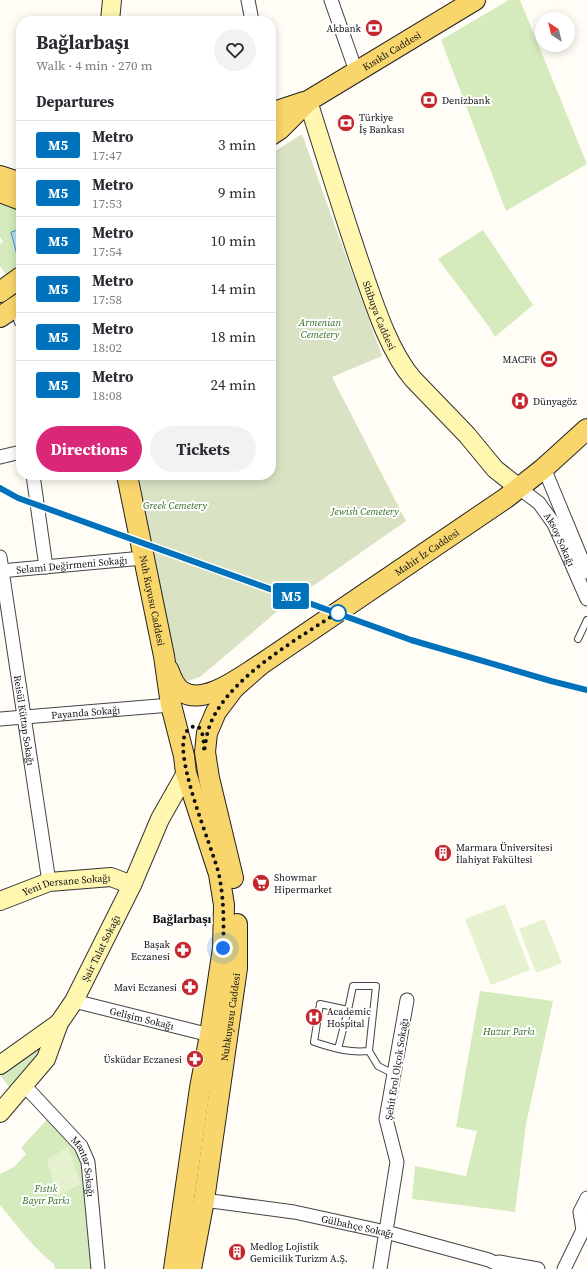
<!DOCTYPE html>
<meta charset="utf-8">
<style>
body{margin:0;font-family:"Source Serif 4",serif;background:#f2f2f3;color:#2b2b33;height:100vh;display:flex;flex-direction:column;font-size:15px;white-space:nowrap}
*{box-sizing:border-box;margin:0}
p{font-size:13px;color:#7c7c81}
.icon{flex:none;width:22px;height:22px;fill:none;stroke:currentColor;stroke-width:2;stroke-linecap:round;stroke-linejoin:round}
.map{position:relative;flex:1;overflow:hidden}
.sheet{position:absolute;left:16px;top:16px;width:260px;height:464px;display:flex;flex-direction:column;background:#fff;border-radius:16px;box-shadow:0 2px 10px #0003}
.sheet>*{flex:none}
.badge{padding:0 8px;border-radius:3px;font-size:14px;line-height:26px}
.needle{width:26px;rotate:325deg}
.buttons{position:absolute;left:535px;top:12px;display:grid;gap:8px}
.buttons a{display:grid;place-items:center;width:40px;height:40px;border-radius:50%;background:#fff;box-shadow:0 2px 10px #0003;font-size:20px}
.you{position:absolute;width:20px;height:20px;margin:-10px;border:3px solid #fff;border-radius:50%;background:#1a73e8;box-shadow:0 0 0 6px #1a73e833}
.map>.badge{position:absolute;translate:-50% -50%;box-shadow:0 0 0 2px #fff}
h2{padding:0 20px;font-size:15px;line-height:36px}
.round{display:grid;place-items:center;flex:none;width:42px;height:42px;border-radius:21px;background:#f2f2f3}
.headline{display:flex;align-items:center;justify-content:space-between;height:68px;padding:0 20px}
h1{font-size:19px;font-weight:700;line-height:30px}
.action{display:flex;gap:8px;margin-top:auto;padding:8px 20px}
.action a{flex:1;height:46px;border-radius:24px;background:#db2777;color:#fff;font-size:16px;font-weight:700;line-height:46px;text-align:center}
.action a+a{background:#f2f2f3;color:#2b2b33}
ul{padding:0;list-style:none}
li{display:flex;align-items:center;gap:12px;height:48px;padding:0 20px;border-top:1px solid #e1e1e2}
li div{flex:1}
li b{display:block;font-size:15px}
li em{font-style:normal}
li .badge{min-width:44px;font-weight:700;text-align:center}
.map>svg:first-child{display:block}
</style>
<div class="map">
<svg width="587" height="1269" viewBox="0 0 587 1269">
<rect width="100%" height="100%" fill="#fffdf5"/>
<path fill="#d5ebbd" d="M509 0H520L587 164 506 211 441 40Z
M0 198 21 205V271L9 279 0 266V244L3 242 0 237Z
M483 230 533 305 495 337 490 328 438 259Z
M480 991 553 1001 526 1124 515 1212 412 1199 415 1166 466 1176 477 1131 456 1127Z
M52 1031 43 1058 14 1093 0 1075V1069Z
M50 1116 72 1143 84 1170 98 1269H55L54 1264C33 1248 17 1225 0 1205V1174L14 1167 26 1154 21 1148Z"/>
<path fill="#d9e3c4" d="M302 134 382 356 332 377 406 521 280 609 200 677 188 681 179 679 171 663 139 475H271V154Z"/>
<path fill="#e6f2cf" d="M505 904 530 970 491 985 465 919Z
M544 919 562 963 536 973 519 929Z
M68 1147 81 1184 57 1196 47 1160Z"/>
<path fill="#b9e0f7" stroke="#3f96cf" d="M21 229V254L17 255 11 232Z"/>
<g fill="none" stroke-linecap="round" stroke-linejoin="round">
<defs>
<path id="lane" d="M578 639 587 620
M348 1010 353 986H376L369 1051 378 1066 394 1074
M338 1049 348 1010 320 1004 314 1042C334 1048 347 1053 369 1051"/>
<g id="street">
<path d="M248 0 252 21"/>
<path d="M331 0 356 71"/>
<path d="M18 305 21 321"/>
<path d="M0 457 21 452"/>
<path d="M544 468 587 572"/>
<path d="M33 475 46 567"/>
<path id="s1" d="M519 488 539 503 554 524 587 599"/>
<path id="s2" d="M0 557 49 882"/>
<path id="s3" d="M0 571 143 558"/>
<path id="s4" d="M0 719 171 705"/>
<path id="s5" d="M74 1001 210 1035"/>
<path id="s6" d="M24 1085 81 1146 88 1162 98 1269"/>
<path id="s7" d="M204 1200 294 1212 386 1232 489 1260 507 1269"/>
<path d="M583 1230 580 1212 587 1198"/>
<path d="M499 1262 538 1269"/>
<path d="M380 1269 397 1162 386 1119 407 1000"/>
<path d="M564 1269 583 1230 587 1225"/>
</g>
<g id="secondary">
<path d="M110 21 112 0"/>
<path id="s8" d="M308 101C325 155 342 210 360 263 373 300 388 350 413 379L467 435 495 469 519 488"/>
<path id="s9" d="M0 901 49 882 111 877 132 885"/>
<path d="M0 1065 59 1023"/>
<path id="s10" d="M0 1113 46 1059 59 1023 74 1001 132 885 160 819 186 773"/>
</g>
<g id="primary">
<path d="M271 113 304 102"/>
<path id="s11" d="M271 135 280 129 308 101 475 0"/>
<path d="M0 176 21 183"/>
<path d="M0 192 21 200"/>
<path d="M0 292 21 277"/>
<path d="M0 317 21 303"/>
<path id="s12" d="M127 475 164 656 171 705 184 756 186 773 219 874 224 905 223 948 210 1035 200 1088 174 1269"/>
<path id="s13" d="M168 669C171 677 174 686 181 691 203 707 242 676 260 665L506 498 544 468 587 429"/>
<path d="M233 878 209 778 205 752 207 733 216 712 234 688 260 665"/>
<path id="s14" d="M191 1269 204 1200 237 968V924"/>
</g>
</defs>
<use href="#lane" stroke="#444" stroke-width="8"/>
<use href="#street" stroke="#444" stroke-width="15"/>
<use href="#secondary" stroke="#333" stroke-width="20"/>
<use href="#primary" stroke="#222" stroke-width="22"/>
<use href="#lane" stroke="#fff" stroke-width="6"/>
<use href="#street" stroke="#fff" stroke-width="13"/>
<use href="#secondary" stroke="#fff6b0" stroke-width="18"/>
<use href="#primary" stroke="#f9d66b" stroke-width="20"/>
</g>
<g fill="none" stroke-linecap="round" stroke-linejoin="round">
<defs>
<path id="line" d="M0 488 18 498 411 640 551 681 587 690"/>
</defs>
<use href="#line" stroke="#fff" stroke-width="9"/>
<use href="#line" stroke="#0072bc" stroke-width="6"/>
<path stroke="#111" stroke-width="4" stroke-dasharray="0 7.2" d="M223 948C224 923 224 899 219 875 214 850 167 745 189 729 204 717 204 745 204 752 206 741 207 730 212 720 233 675 298 639 338 612V613"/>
</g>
<defs>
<symbol id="bank-disc" viewBox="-11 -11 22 22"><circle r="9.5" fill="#c4262e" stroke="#fff"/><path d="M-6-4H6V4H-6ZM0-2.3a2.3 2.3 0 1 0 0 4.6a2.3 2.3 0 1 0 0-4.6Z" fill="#fff"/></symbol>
<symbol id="stadium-disc" viewBox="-11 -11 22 22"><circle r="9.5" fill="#c4262e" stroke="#fff"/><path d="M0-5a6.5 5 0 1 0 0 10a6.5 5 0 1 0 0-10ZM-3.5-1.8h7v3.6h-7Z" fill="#fff"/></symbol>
<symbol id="hospital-disc" viewBox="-11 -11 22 22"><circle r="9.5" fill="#c4262e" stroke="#fff"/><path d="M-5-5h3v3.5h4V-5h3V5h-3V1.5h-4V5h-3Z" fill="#fff"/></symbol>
<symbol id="building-disc" viewBox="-11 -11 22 22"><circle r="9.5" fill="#c4262e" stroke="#fff"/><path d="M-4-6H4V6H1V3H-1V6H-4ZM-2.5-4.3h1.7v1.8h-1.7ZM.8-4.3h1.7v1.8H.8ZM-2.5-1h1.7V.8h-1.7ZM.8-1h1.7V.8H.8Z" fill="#fff"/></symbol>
<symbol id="supermarket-disc" viewBox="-11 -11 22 22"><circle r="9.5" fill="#c4262e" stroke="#fff"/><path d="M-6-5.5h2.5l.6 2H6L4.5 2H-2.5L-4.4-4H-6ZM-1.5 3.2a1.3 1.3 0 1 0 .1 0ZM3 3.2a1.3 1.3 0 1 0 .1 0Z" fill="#fff"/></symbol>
<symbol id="pharmacy-disc" viewBox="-11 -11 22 22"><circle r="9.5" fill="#c4262e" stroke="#fff"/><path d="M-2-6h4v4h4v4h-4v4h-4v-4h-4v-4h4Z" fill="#fff"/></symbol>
</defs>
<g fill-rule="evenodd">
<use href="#bank-disc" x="364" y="18" width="20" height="20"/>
<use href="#bank-disc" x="419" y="90" width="20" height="20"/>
<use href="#bank-disc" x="336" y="113" width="20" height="20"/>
<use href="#stadium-disc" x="539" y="349" width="20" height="20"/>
<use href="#hospital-disc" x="510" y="391" width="20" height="20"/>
<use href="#building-disc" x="433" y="843" width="20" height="20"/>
<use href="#supermarket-disc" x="251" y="873" width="20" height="20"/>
<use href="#pharmacy-disc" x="173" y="940" width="20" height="20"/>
<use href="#pharmacy-disc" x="180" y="977" width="20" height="20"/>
<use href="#hospital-disc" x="304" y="1007" width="20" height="20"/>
<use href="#pharmacy-disc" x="185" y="1049" width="20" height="20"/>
<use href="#building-disc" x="227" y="1242" width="20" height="20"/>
</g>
<circle fill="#fff" stroke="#0072bc" stroke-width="2" cx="338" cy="613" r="8"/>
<g text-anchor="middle" stroke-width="4" stroke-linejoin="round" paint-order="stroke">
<g font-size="10" fill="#111" stroke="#fff" text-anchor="start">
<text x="361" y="32" text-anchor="end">Akbank</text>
<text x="442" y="104">Denizbank</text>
<text x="359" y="121">Türkiye<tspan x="359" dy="12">İş Bankası</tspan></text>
<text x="536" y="363" text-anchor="end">MACFit</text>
<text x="533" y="405">Dünyagöz</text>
<text x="456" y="851">Marmara Üniversitesi<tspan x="456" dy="12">İlahiyat Fakültesi</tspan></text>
<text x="274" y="881">Showmar<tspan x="274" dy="12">Hipermarket</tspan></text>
<text x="170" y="948" text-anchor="end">Başak<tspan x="170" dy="12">Eczanesi</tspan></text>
<text x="177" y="991" text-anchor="end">Mavi Eczanesi</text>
<text x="327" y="1015">Academic<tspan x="327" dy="12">Hospital</tspan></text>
<text x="182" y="1063" text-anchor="end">Üsküdar Eczanesi</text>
<text x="250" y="1250">Medlog Lojistik<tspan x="250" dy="12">Gemicilik Turizm A.Ş.</tspan></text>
</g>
<g font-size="10" fill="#111" stroke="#fff">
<text dy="4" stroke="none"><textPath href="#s11" startOffset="148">Kısıklı Caddesi</textPath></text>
<text dy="4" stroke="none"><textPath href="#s8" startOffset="226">Shibuya Caddesi</textPath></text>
<text dy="4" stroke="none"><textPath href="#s1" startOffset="67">Aksoy Sokağı</textPath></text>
<text dy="4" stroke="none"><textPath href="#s13" startOffset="315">Mahir İz Caddesi</textPath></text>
<text dy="4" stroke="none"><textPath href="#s3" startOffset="72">Selami Değirmeni Sokağı</textPath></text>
<text dy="4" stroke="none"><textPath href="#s12" startOffset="128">Nuh Kuyusu Caddesi</textPath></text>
<text dy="4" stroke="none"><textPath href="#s4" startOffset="86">Payanda Sokağı</textPath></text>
<text dy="4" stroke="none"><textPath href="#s2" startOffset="165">Reisül Küttap Sokağı</textPath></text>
<text dy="4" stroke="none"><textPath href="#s9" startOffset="69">Yeni Dersane Sokağı</textPath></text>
<text dy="4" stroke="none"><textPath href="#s10" startOffset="195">Şair Talat Sokağı</textPath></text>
<text dy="4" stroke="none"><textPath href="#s14" startOffset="255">Nuhkuyusu Caddesi</textPath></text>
<text dy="4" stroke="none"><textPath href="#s5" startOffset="70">Gelişim Sokağı</textPath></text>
<text transform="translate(396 1069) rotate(-81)" y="4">Şehit Erol Olçok Sokağı</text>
<text dy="4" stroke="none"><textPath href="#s6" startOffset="104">Mantar Sokağı</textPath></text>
<text dy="4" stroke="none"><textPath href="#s7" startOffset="156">Gülbahçe Sokağı</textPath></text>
</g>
<g font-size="10" font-style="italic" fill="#2f6b1f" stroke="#fff">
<text x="320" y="326">Armenian<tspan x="320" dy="12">Cemetery</tspan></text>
<text x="175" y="509">Greek Cemetery</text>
<text x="365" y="515">Jewish Cemetery</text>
<text x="509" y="1035">Huzur Parkı</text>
<text x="46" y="1192">Fıstık<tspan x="46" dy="12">Bayır Parkı</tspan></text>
</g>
<g font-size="12" font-weight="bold" fill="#111" stroke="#fff">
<text x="182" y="923">Bağlarbaşı</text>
</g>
</g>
</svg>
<div class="buttons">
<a><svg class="needle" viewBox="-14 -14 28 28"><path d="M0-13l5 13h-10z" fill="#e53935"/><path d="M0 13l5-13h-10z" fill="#7c7c81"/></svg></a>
</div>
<div class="you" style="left:223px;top:948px"></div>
<b class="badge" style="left:291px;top:596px;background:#0072bc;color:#fff">M5</b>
<section class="sheet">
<div class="headline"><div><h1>Bağlarbaşı</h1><p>Walk · 4 min · 270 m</p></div><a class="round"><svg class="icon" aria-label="heart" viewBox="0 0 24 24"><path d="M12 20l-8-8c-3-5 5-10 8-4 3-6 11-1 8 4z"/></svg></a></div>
<h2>Departures</h2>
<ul>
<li><span class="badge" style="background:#0072bc;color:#fff">M5</span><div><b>Metro</b><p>17:47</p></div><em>3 min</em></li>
<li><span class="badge" style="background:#0072bc;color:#fff">M5</span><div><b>Metro</b><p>17:53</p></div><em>9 min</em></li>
<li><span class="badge" style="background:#0072bc;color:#fff">M5</span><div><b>Metro</b><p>17:54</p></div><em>10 min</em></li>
<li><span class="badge" style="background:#0072bc;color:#fff">M5</span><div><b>Metro</b><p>17:58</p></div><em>14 min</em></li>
<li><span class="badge" style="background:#0072bc;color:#fff">M5</span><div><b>Metro</b><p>18:02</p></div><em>18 min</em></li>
<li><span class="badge" style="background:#0072bc;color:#fff">M5</span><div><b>Metro</b><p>18:08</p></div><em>24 min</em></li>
</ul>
<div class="action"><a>Directions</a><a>Tickets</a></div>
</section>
</div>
